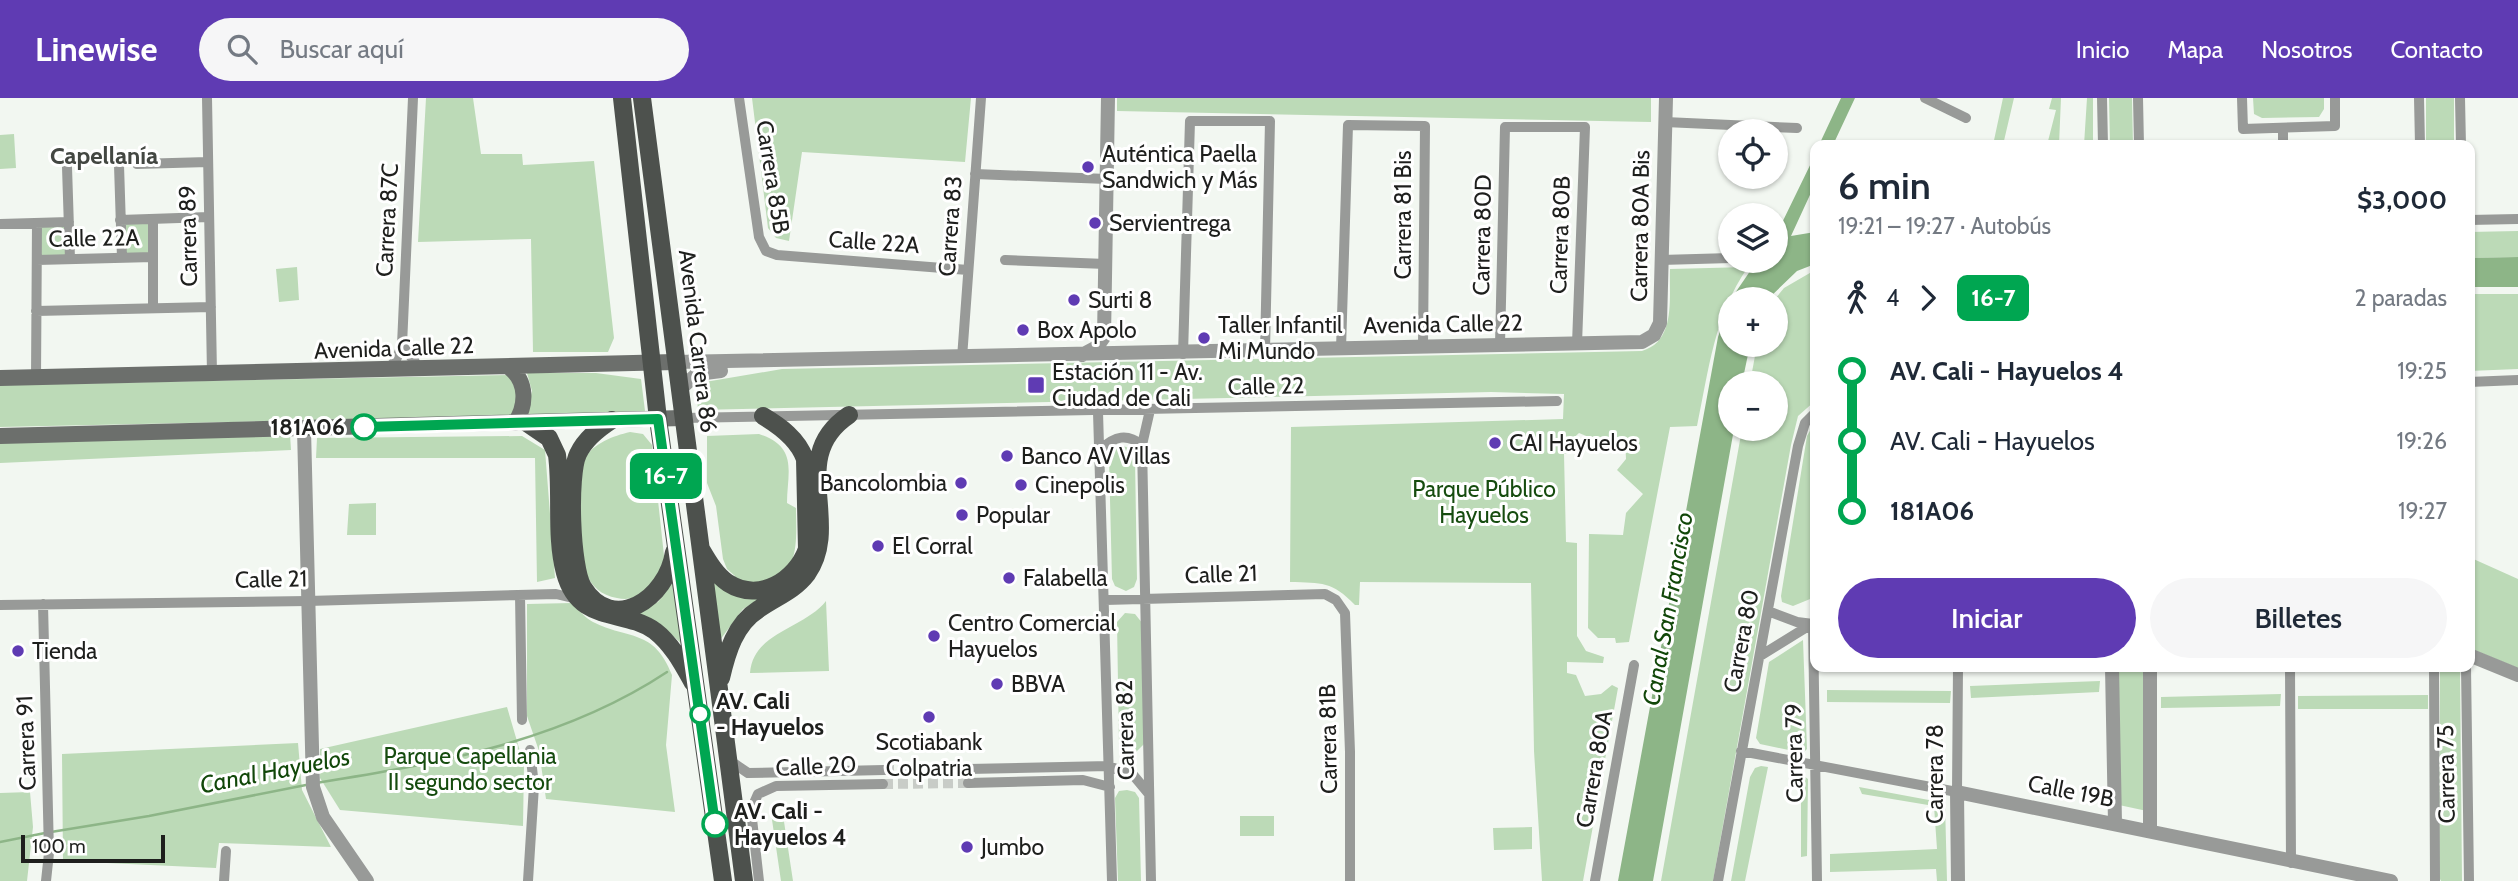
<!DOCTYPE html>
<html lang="es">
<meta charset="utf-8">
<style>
body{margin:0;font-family:Cabin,sans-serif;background:#f6f6f7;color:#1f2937;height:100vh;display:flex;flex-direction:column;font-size:26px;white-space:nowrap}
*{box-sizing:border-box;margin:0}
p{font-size:23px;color:#747a83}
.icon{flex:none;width:38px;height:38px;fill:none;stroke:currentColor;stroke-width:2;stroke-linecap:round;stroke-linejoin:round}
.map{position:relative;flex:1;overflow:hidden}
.panel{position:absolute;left:1810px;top:42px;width:665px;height:532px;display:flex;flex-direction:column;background:#fff;border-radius:14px;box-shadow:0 2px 5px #0004}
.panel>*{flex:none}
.badge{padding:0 14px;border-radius:10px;font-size:24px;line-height:46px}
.controls{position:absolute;left:1718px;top:21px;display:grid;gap:14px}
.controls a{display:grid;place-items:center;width:70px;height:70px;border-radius:50%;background:#fff;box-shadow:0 2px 5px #0004;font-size:35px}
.scale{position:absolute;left:21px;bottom:18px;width:144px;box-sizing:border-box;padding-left:7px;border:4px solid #1e1f1d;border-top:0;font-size:19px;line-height:24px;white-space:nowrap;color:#1e1f1d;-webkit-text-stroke:5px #fff;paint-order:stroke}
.map>.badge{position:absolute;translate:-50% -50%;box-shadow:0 0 0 4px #fff}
.legs{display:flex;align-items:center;gap:10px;height:77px;padding:0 28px;font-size:23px}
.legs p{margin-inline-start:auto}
.summary{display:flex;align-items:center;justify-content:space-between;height:119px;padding:0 28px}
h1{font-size:38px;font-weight:600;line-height:52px}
.primary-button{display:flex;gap:14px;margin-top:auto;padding:14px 28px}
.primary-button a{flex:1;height:80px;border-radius:42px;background:#5f3bb3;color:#fff;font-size:28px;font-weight:600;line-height:80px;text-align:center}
.primary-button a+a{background:#f6f6f7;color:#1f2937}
ul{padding:0 28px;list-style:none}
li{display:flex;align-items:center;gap:24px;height:70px;font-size:26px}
li i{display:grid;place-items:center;width:10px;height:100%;margin:0 9px;background:currentColor}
li i::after{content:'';width:18px;height:18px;margin:-9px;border:5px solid;border-radius:50%;background:#fff}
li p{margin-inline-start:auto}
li:first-child i{background:linear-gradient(#0000 50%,currentColor 0)}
li:last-child i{background:linear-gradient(currentColor 50%,#0000 0)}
header{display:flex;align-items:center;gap:42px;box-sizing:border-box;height:98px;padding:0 35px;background:#5f3bb3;color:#fff}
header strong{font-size:33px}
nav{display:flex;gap:38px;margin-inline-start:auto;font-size:24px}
.search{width:490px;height:63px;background:#f6f6f7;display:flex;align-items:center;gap:18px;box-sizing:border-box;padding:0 24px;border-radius:38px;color:#747a83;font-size:26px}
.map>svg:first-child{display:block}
</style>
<header>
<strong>Linewise</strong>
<div class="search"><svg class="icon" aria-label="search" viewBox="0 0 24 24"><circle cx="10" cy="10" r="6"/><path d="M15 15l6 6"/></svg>Buscar aquí</div>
<nav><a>Inicio</a><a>Mapa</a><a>Nosotros</a><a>Contacto</a></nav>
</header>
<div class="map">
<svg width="2518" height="783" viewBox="0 0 2518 783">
<rect width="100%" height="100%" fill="#f2f7f1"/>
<path fill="#bcdab7" d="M426 0H473L481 56H522L523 67 594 63 614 240 608 254H533L531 141 418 144Z
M752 0H971L965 64 802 54 789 143 776 140 768 130Z
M1117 0H1651V24L1117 13Z
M2003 0H2014L2003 47H1993Z
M2052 0H2061L2059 47H2047L2056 12 2049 11Z
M2087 0H2093V47H2084Z
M2109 0H2132L2133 47H2110Z
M2253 0H2324V11L2319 19 2262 20 2254 16Z
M2426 0H2454V47H2426Z
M14 36 16 70 0 71V37Z
M135 52V62L69 64V54Z
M152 123V158H123V124Z
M65 127 68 159 39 160 38 128Z
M2518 133V159L2469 160V134Z
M297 169 299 202 279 204 276 171Z
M1748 169C1714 218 1709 271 1697 328L1670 329 1629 544 1616 545 1615 540H1598L1588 530 1589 436 1623 437 1626 415 1643 396 1617 372 1626 361 1625 339 1591 340 1579 335 1567 346 1570 355 1564 356 1566 444 1577 445V538L1586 553 1604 559 1603 565 1567 564V575L1576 577 1585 598 1601 596 1612 587 1618 590 1583 783H1542L1534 653 1531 485 1360 484 1359 507H1355C1332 483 1322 485 1290 484L1291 329 1563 321 1564 296 1491 294 698 312 696 289 705 284 782 271 1642 253C1676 243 1669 201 1670 171Z
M1815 172V303L1798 318 1791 347 1713 783H1661L1742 331H1776V285H1750L1757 247H1776L1775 201 1784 190Z
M2469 196H2518V271L2469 273Z
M527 275H596L641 281 645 313 526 317 532 293Z
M509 277 517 294 515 318 0 329V287Z
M1815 324V499L1793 508 1782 504 1781 498 1807 338Z
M630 334 643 336 652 347 665 467C662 481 654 485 642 494 634 501 627 502 617 500 571 492 578 428 581 393 581 384 580 369 584 361 594 345 613 338 630 334Z
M290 336 291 352 0 365V344Z
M759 336C799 349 787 375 787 405L796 410C796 435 801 476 769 484 759 486 745 484 735 485V478L727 471 723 461 716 408 707 385V338Z
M522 338 545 352 555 480 537 484 535 360H316L317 340Z
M1121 347 1131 351 1135 361 1137 481 1134 489 1126 493 1115 488 1112 481 1109 361 1112 351Z
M376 405V437H347L349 406Z
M2469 459 2518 481V570L2469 550Z
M709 479 766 497 743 511 720 542Z
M673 483 683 547 671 536 631 515 658 504Z
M826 503 829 573 750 575C753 534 804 531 826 503Z
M572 505C578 511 585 520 593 524 628 542 654 530 672 577L666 647 675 714 546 701 539 653 527 618V506Z
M1125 515 1135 516 1143 526 1144 646 1134 656 1128 657 1119 647 1117 524Z
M1803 542 1807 651 1803 655 1760 646 1756 640 1769 564Z
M2117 569H2146L2147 713 2119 707Z
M2440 569H2460L2462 783H2441L2439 779Z
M2100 583 2099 594 1971 600 1970 588Z
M1827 592 1951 593 1950 605 1827 604Z
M2281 596 2280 608 2161 610V599Z
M2428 597V611H2298V598Z
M507 609 524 667 523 728 340 712 320 680V651Z
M298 645 302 692 331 749 219 745 216 770 63 763 62 656Z
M1761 668 1768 669 1745 783H1731L1750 679 1755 670Z
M1801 676 1808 681 1807 758 1801 759Z
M1859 689 1945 705 1947 783H1937L1936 771 1830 774V756L1937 751 1934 708 1862 696Z
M1127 692 1135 694 1139 700 1141 783H1118L1115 700 1119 693Z
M30 694 33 729 27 783H0V695Z
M771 715 783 717 793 783H781Z
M1240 718H1274V738H1240Z
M1532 729V751L1494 752 1493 730Z"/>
<path fill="#8db587" d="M1841 0H1855L1833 47H1819Z
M1815 57V86L1791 138 1815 134V166L1797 173 1768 201H1731L1757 163H1776V137Z
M2518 159V189H2469V160Z
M1731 202V247H1750L1742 285H1731V331H1734L1653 783H1618L1718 239Z"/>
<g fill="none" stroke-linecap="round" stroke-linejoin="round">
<path stroke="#8db587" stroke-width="2.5" d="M316 685C437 666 563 643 667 574
M51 734 149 718 306 687
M0 744 45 735"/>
<path stroke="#c8ccc7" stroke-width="10" stroke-dasharray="10 5" stroke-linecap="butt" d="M884 672 968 671
M883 686 968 685"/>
<path stroke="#989a98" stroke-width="10" d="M207 0 212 276
M739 0 759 139 766 153 777 157 968 172
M1925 0 1966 20
M2102 0 2103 47
M2138 0 2139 47
M2242 0 2243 31 2335 28V0
M2419 0 2420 47
M2460 0 2461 47
M1665 24 1797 30
M2283 47V30
M137 66 208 64
M119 67 122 160
M67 69 70 161
M975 76 1107 81
M120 122 209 119
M2469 122 2518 121
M0 126 69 124
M37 162 153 159
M1005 162 1106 166
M1661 162 1731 160
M153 210V121
M36 213 211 209
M402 247 421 272
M1500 247 1505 29H1585L1577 246
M1341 251 1348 27 1425 28 1423 248
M1183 256 1190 23H1270L1265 253
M962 260 981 0
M386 273 396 262 402 247 413 0
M36 281 37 125
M2469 284 2518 282
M1150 312 1142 347 1151 783
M1098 314 1112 783
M683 320 1557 303
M1101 351C1115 338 1127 335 1142 347
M520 497 522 622
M1105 502 1325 496 1336 502 1345 515 1350 654V783
M43 506 49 755 46 783
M0 507 308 503 556 496 577 501
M1768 513 1797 524 1813 526
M1813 526 1817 783
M1760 558 1815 524
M2290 569 2291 765
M2434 569 2435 783
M2466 569 2469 783
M1741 653 1957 694 1958 569
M729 662 748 675 884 672
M968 671 1109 668 1134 678 1149 696
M968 685 1083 682 1110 689
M224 783 226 753
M528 783 534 688 530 652
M759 783 751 712 758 696 776 688 883 686
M1595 783 1634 567
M1718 783 1798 348 1805 325 1815 315"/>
<path stroke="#989a98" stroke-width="14" d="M1082 257 1097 249 1104 239 1108 0
M675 264 1642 244 1654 237 1660 225 1666 0
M679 292 697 276 721 273
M304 331 313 689 323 719 367 783
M2469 557 2518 577
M2112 569 2115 725
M2150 733V569
M1958 783 1957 694 2391 783"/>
<path stroke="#6c6f6c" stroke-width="16" d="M510 270C527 284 527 307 515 325
M0 280 675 264
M0 338 683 320"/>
<path stroke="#4d514d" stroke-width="18" d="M622 0 658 321 723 783
M642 0 744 783
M612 322C598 331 585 341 578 356 568 377 571 470 583 489 613 537 667 501 674 454
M527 325 549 340 557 357C562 395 555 438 565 475 579 527 623 510 655 533 672 546 683 567 693 585
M701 451C708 463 716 477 728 485 760 505 796 482 807 451L805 361C798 341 780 328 763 318
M721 580C727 554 735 526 759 511 776 499 794 493 807 476 843 425 786 359 849 317"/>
</g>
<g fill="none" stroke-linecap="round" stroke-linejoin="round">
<defs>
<path id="line-1" d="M364 329 658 321 715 726"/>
</defs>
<use href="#line-1" stroke="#fff" stroke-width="16"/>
<use href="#line-1" stroke="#00a651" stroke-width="10"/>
</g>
<g fill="#5f3bb3" stroke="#fff" stroke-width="2.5">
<circle cx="1088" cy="69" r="7"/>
<circle cx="1095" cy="125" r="7"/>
<circle cx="1074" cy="202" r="7"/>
<circle cx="1023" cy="232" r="7"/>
<circle cx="1204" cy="240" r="7"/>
<rect x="1027" y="278" width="18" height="18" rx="3.5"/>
<circle cx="1495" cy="345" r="7"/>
<circle cx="1007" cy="358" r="7"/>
<circle cx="961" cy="385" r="7"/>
<circle cx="1021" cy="387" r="7"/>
<circle cx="962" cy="417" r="7"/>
<circle cx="878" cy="448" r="7"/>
<circle cx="1009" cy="480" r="7"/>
<circle cx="934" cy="538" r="7"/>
<circle cx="18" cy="553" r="7"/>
<circle cx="997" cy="586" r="7"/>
<circle cx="929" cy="619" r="7"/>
<circle cx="967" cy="749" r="7"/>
</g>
<g fill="#fff" stroke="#00a651" stroke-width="3.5">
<circle cx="364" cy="329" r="12"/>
<circle cx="700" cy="616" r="9"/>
<circle cx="715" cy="726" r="12"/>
</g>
<g text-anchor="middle" stroke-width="6" stroke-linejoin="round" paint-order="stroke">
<g font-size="23" fill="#1e1f1d" stroke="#fff" text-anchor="start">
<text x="1102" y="64">Auténtica Paella<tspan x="1102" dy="26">Sandwich y Más</tspan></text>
<text x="1109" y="133">Servientrega</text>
<text x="1088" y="210">Surti 8</text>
<text x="1218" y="235">Taller Infantil<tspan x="1218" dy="26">Mi Mundo</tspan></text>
<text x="1037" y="240">Box Apolo</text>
<text x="1052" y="282">Estación 11 - Av.<tspan x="1052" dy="26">Ciudad de Cali</tspan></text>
<text x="1509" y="353">CAI Hayuelos</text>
<text x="1021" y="366">Banco AV Villas</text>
<text x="947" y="393" text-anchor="end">Bancolombia</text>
<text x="1035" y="395">Cinepolis</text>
<text x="976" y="425">Popular</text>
<text x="892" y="456">El Corral</text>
<text x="1023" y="488">Falabella</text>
<text x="948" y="533">Centro Comercial<tspan x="948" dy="26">Hayuelos</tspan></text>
<text x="32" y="561">Tienda</text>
<text x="1011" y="594">BBVA</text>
<text x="929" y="652" text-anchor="middle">Scotiabank<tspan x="929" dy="26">Colpatria</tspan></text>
<text x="981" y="757">Jumbo</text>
</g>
<g font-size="23" fill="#1e1f1d" stroke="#fff">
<text transform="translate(773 79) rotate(81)" y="8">Carrera 85B</text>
<text transform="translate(1403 117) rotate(-90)" y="8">Carrera 81 Bis</text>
<text transform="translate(387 122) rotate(-87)" y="8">Carrera 87C</text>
<text transform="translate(950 128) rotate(-86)" y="8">Carrera 83</text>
<text transform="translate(1640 128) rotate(-89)" y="8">Carrera 80A Bis</text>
<text transform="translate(1482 137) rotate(-89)" y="8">Carrera 80D</text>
<text transform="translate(1560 137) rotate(-88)" y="8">Carrera 80B</text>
<text transform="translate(188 138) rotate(-91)" y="8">Carrera 89</text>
<text transform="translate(94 140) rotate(-1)" y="8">Calle 22A</text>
<text transform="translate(874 144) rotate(4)" y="8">Calle 22A</text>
<text transform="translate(1443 226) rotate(-1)" y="8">Avenida Calle 22</text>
<text transform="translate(698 243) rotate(83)" y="8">Avenida Carrera 86</text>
<text transform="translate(394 250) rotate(-2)" y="8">Avenida Calle 22</text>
<text transform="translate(1266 288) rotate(-1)" y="8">Calle 22</text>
<text transform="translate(1221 476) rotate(-2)" y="8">Calle 21</text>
<text transform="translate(271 481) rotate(-1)" y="8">Calle 21</text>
<text transform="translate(1741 543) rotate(-79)" y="8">Carrera 80</text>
<text transform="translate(1125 632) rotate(-91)" y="8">Carrera 82</text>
<text transform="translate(1328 641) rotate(-91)" y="8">Carrera 81B</text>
<text transform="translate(26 645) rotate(-92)" y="8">Carrera 91</text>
<text transform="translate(1794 655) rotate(-91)" y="8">Carrera 79</text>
<text transform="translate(816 668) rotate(-3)" y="8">Calle 20</text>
<text transform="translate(1594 671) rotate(-80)" y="8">Carrera 80A</text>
<text transform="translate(1935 676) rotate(-90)" y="8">Carrera 78</text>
<text transform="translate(2446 676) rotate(-91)" y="8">Carrera 75</text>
<text transform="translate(2071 693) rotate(11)" y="8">Calle 19B</text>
</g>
<g font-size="23" font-weight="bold" fill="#1e1f1d" stroke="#fff" text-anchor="start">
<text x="345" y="337" text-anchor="end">181A06</text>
<text x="716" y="611">AV. Cali<tspan x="716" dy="26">- Hayuelos</tspan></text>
<text x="734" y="721">AV. Cali -<tspan x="734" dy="26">Hayuelos 4</tspan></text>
</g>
<g font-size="23" fill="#164c0f" stroke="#fff">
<text x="1484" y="399">Parque Público<tspan x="1484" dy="26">Hayuelos</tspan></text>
<text x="470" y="666">Parque Capellania<tspan x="470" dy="26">II segundo sector</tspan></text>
</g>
<g font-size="24" font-weight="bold" fill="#434742" stroke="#fff">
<text x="104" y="66">Capellanía</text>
</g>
<g font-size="24" font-style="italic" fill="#114709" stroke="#fff">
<text transform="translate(1668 511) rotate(-80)" y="8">Canal San Francisco</text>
<text transform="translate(275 673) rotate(-11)" y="8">Canal Hayuelos</text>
</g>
</g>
</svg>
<div class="controls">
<a><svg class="icon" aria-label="locate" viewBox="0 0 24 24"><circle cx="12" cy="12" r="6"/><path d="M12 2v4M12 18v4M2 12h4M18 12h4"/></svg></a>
<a><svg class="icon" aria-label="layers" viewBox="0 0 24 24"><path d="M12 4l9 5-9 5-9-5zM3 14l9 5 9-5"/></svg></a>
<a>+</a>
<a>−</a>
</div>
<div class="scale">100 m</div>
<b class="badge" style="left:666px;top:378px;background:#00a651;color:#fff">16-7</b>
<section class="panel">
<div class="summary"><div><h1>6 min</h1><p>19:21 – 19:27 · Autobús</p></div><b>$3,000</b></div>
<div class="legs"><svg class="icon" aria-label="walk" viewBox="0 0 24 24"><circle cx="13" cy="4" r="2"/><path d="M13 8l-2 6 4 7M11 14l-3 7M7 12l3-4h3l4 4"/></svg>4<svg class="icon" aria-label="forward" viewBox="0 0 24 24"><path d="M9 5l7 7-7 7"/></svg><b class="badge" style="background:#00a651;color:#fff">16-7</b><p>2 paradas</p></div>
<ul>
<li><i style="color:#00a651"></i><b>AV. Cali - Hayuelos 4</b><p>19:25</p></li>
<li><i style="color:#00a651"></i><span>AV. Cali - Hayuelos</span><p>19:26</p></li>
<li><i style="color:#00a651"></i><b>181A06</b><p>19:27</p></li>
</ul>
<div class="primary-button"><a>Iniciar</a><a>Billetes</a></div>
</section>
</div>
